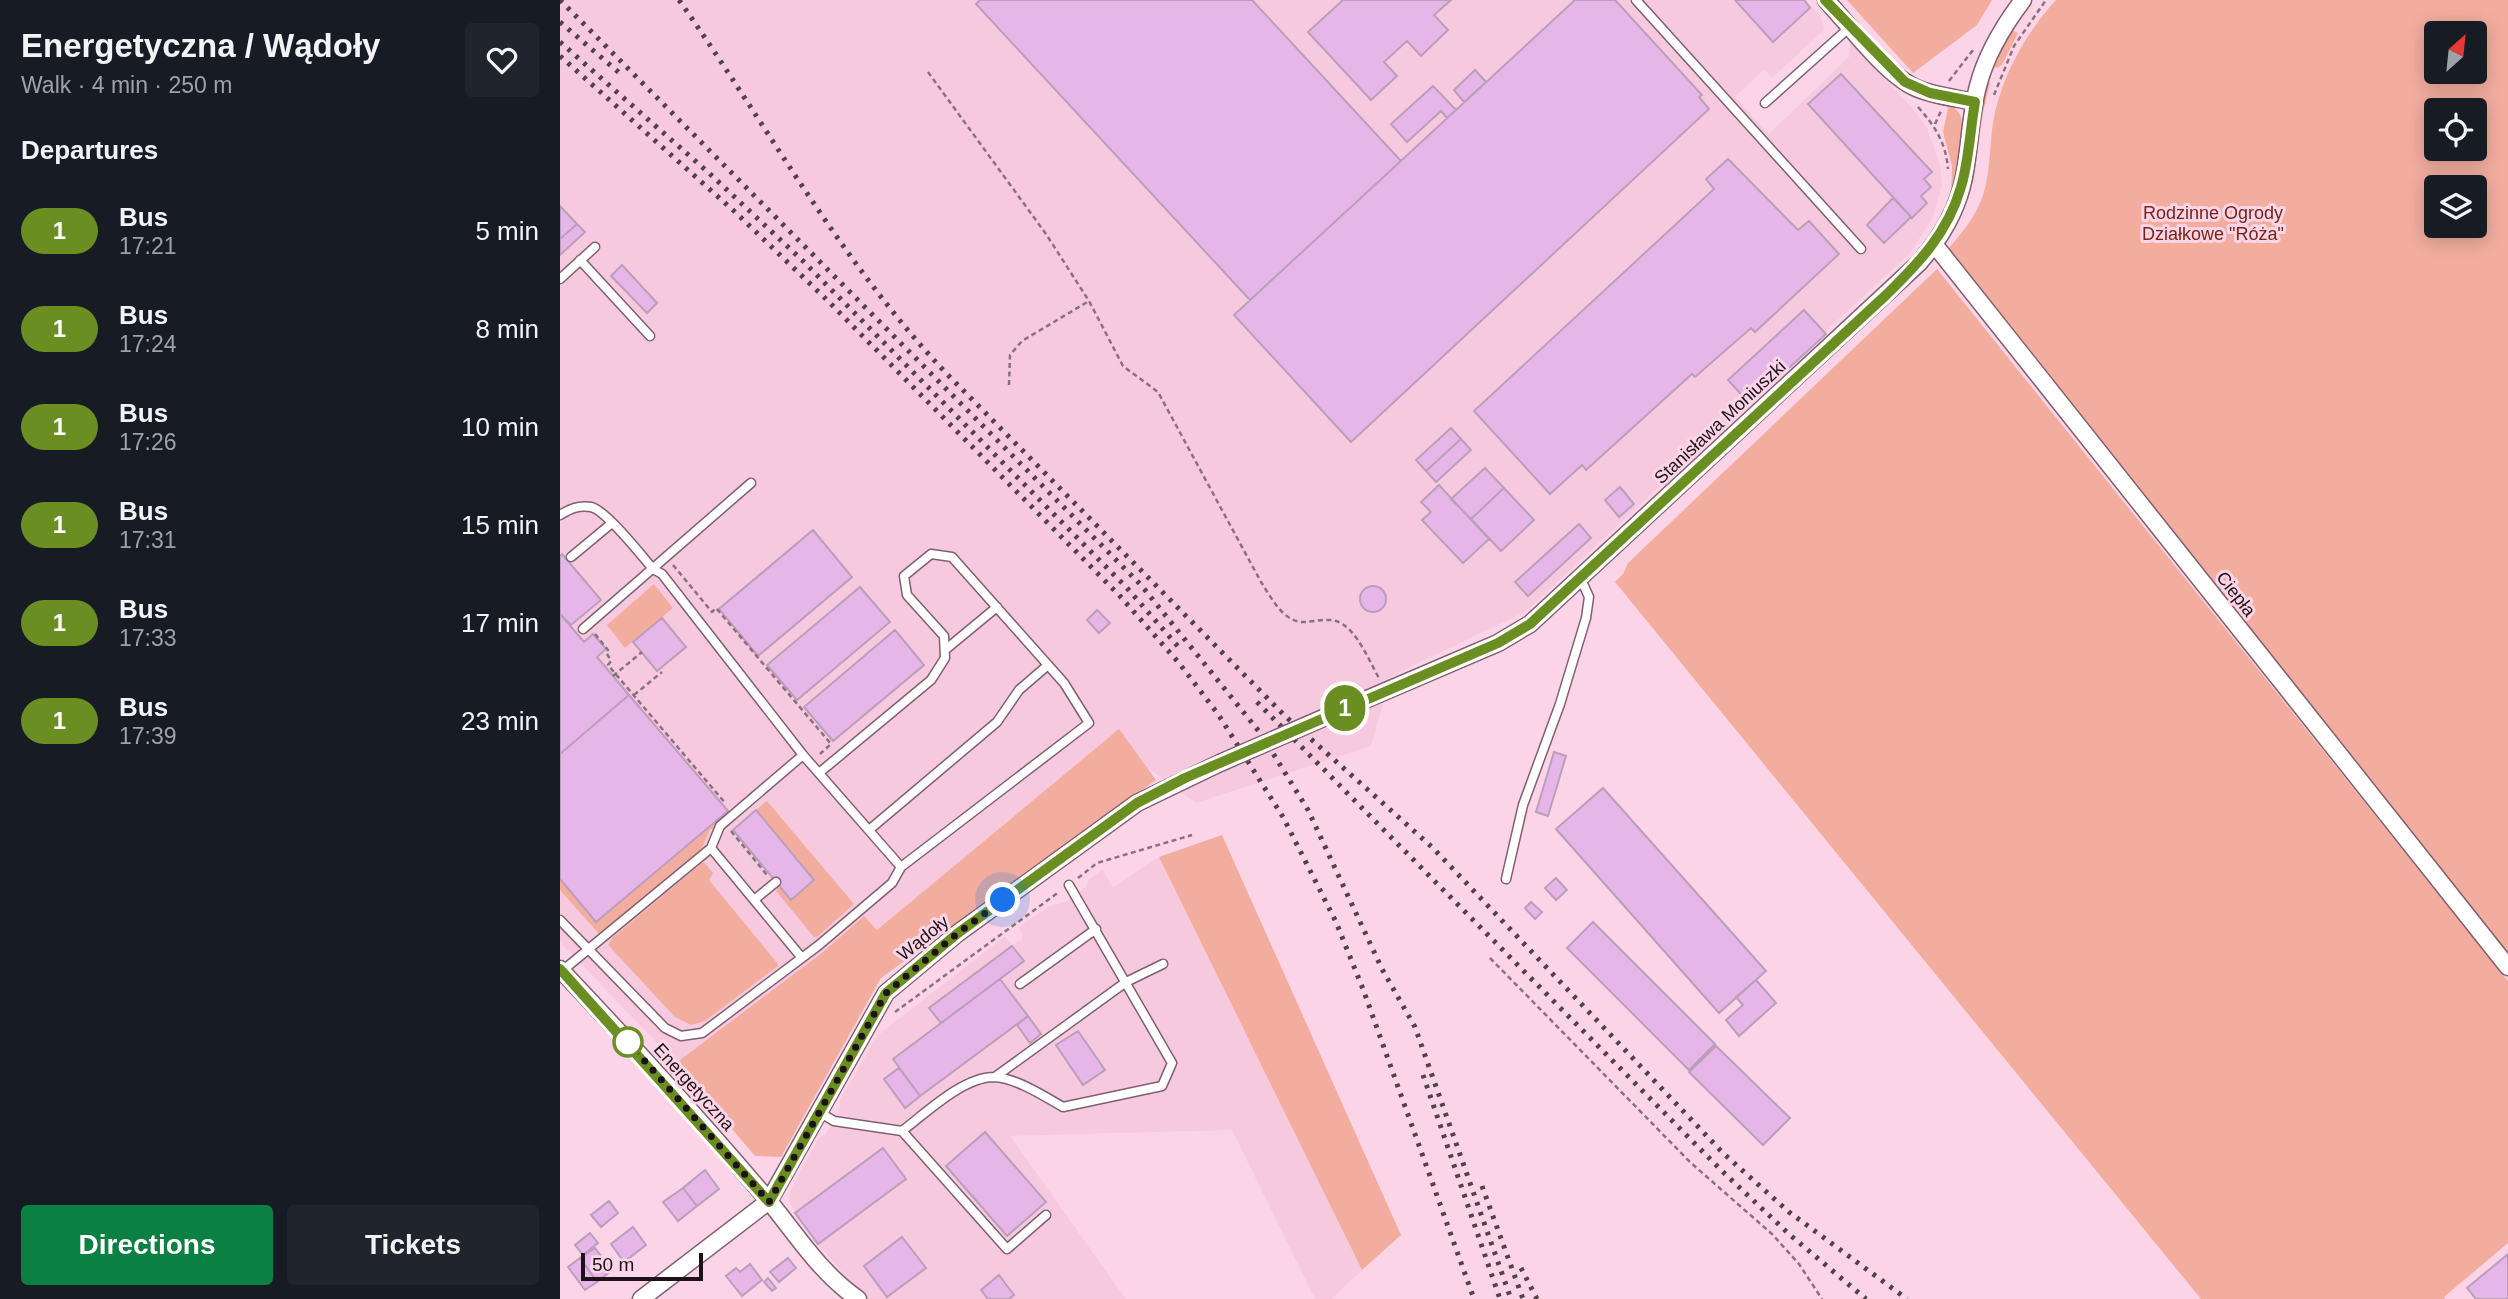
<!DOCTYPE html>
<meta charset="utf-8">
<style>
body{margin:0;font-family:Arial,sans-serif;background:#20242c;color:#f1f3f6;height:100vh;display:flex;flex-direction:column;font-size:26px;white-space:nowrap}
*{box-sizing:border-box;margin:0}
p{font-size:23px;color:#9ea1a6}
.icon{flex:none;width:38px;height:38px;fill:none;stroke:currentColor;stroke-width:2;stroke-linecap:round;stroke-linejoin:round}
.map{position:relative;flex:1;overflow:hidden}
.drawer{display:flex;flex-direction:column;background:#171b24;width:560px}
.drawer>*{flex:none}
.badge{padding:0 14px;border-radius:23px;font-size:24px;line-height:46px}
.needle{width:46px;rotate:27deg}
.tools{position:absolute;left:1864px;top:21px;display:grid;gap:14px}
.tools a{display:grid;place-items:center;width:63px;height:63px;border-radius:7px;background:#171b24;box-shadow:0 4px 18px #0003;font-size:35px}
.scale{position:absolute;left:21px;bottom:18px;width:122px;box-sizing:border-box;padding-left:7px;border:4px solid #1e1218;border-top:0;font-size:19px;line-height:24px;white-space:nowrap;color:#1e1218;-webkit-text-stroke:5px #fbd5e7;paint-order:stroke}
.you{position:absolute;width:35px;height:35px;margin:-18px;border:5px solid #fff;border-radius:50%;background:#1a73e8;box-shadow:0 0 0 10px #1a73e833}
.map>.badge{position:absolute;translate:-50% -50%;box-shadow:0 0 0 4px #fff}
h2{padding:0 21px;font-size:26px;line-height:63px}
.round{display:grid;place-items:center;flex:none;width:74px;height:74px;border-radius:7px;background:#20242c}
.summary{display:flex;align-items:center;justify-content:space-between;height:119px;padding:0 21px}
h1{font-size:33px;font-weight:700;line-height:52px}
.cta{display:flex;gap:14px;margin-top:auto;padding:14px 21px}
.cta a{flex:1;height:80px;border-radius:7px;background:#0b8043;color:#fff;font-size:28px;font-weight:700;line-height:80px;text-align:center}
.cta a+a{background:#20242c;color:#f1f3f6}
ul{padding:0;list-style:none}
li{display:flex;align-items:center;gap:21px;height:98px;padding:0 21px}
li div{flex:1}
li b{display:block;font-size:26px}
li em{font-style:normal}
li .badge{min-width:77px;font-weight:700;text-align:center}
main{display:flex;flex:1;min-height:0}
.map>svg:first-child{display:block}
</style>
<main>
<section class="drawer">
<div class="summary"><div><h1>Energetyczna / Wądoły</h1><p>Walk · 4 min · 250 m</p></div><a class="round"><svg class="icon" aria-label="heart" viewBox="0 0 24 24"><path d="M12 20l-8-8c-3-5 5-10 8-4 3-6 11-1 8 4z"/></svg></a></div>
<h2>Departures</h2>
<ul>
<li><span class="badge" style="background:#6b8e23;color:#fff">1</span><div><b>Bus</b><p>17:21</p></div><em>5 min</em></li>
<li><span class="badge" style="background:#6b8e23;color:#fff">1</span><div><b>Bus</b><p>17:24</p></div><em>8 min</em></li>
<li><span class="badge" style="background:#6b8e23;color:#fff">1</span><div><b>Bus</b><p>17:26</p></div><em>10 min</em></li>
<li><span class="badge" style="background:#6b8e23;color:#fff">1</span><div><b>Bus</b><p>17:31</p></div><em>15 min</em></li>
<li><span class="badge" style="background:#6b8e23;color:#fff">1</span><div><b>Bus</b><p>17:33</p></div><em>17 min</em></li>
<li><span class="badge" style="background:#6b8e23;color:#fff">1</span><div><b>Bus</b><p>17:39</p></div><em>23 min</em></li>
</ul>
<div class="cta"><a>Directions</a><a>Tickets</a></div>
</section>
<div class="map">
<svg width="1948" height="1299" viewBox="0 0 1948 1299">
<rect width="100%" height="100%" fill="#fbd5e7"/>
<path fill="#f7c9df" d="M0 0H1246L1261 17 1264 30 1212 78 1204 69 1175 97 1209 134 1289 57 1290 42 1354 110 1367 128 1380 164 1382 184 1373 218 1350 253 965 612 831 676 811 746 636 803 588 768 120 1067 0 942Z
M599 857 802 1270 772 1299H755L672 1130 450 1136 566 1299H309L295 1288 258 1244 229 1202 231 1189 259 1138 266 1134 280 1108V1100L317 1036 445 936 452 946 463 938 459 927 489 906 506 902 526 887 529 880 542 870 553 887Z"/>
<path fill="#f2ad9e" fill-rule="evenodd" d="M1287 0H1432L1417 25 1353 73Z
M1496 0H1948V955L1389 248C1398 237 1408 226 1415 213 1434 182 1427 142 1436 108 1446 69 1469 29 1496 0ZM1876 33H1914V72H1876ZM1876 110H1914V149H1876ZM1876 187H1914V226H1876Z
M1454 31 1458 33 1442 65 1437 68 1434 67 1450 32Z
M1428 81 1430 83 1423 113 1413 184 1411 181 1420 114Z
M1389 103C1395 108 1401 113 1402 121 1406 140 1397 177 1391 196L1392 166 1383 132Z
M1377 269 1948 981V1243L1884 1297 1885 1299H1641L1055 582 1063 574 1068 563Z
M94 584 113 608 65 648 47 625Z
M559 729 596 780 321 978 221 1157 195 1156 116 1063 263 952 304 916 317 930Z
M207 801 294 904 257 937H254L216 891 219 885 231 900 254 880 196 810Z
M168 811 169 813 150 830 142 848 39 934 0 890V879L37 922Z
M662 835 841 1235 802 1270 599 857Z
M142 863H145L153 873 149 880 218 964V966L145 1021 131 1025 115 1017 48 945 52 938Z"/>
<path fill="#e7b6e8" stroke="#ba9fba" stroke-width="2" d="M420 0H692L841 161 690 300 416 4Z
M783 0H891L874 15 888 30 861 56 847 41 824 62 837 76 811 100 748 32Z
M1015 0H1055L1142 95 1139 97 1149 109 791 442 674 315Z
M1175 0H1244L1250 8 1213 42Z
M915 70 926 82 904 102 894 90Z
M1281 74 1372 172 1364 179 1371 187 1361 196 1367 203 1352 218 1248 104Z
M873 86 896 110 887 118 881 111 847 142 831 124Z
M1168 159 1238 230 1249 221 1279 254 1195 332 1191 328 1135 377 1132 374 1026 470 1022 465 990 494 914 411 1154 189 1146 179Z
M1333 198 1351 217 1324 243 1307 225Z
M0 206 17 224 0 239Z
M17 224 25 232 0 255V239Z
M62 265 97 303 87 313 51 276Z
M1244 310 1266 334 1190 404 1168 380Z
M891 428 901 439 866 471 856 460Z
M901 439 911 450 876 482 866 471Z
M925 468 944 488 911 519 891 499Z
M879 485 929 539 903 563 862 520 871 512 861 502Z
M1060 487 1074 504 1059 517 1045 500Z
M944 488 974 520 941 551 911 519Z
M1019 524 1031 538 968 596 955 582Z
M253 530 292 577 198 656 159 609Z
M2 554 41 600 11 625 0 614V556Z
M800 599a13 13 0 1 1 26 0a13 13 0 1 1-26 0Z
M300 587 330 622 237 700 207 665Z
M537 610 550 623 539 633 527 620Z
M0 614 24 642 33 634 46 649 37 657 69 695 0 754Z
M102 618 126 647 97 671 73 642Z
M335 630 364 665 273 741 244 707Z
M69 695 168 811 36 922 0 879V754Z
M994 752 1006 756 988 816 976 812Z
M1043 788 1206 971 1159 1013 996 829Z
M196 810 254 880 231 900 173 830Z
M996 878 1007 890 996 900 985 888Z
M971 902 982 912 975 919 965 908Z
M1033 922 1155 1044 1129 1070 1007 948Z
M452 946 464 961 381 1023 369 1008Z
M440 979 468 1016 360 1096 333 1059Z
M1196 980 1216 1003 1179 1036 1166 1020 1183 1005 1176 997Z
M468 1016 481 1034 470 1043 457 1025Z
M518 1031 545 1070 523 1085 496 1045Z
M1156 1046 1230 1118 1203 1145 1129 1072Z
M339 1068 360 1096 345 1108 324 1079Z
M425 1132 486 1202 447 1236 386 1166Z
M323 1148 346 1179 258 1244 235 1213Z
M145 1170 159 1189 137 1206 123 1188Z
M123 1188 137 1206 118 1221 103 1202Z
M49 1201 58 1213 41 1227 31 1215Z
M73 1227 86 1245 64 1262 51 1244Z
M30 1233 38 1243 23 1255 15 1245Z
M342 1237 366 1268 327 1297 304 1266Z
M35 1248 52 1270 37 1282 20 1258Z
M1948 1254V1299H1916L1907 1288Z
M20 1258 37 1282 25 1290 8 1267Z
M228 1258 236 1268 219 1282 210 1272Z
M190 1264 202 1280 182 1296 166 1276 176 1268 180 1272Z
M439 1275 454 1295 449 1299H428L421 1290Z
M208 1278 216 1288 212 1291 204 1282Z"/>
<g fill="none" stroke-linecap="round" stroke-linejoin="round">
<defs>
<path id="service" d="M1076 0 1301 249
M1205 103 1290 27
M20 260 90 336
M0 279 35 247
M0 515C10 509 18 505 31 507 46 510 82 556 93 569L102 574 243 755 341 867 332 883 259 945 142 1033 121 1036 105 1028 0 920
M11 557 52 523
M23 629 191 483
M385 650 437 607
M259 773 371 680 385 658 384 636 347 595 344 576 371 554 392 557 504 683 529 723 341 867
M309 830 437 722 459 690 488 665
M151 848 242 958
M946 879 963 805 1000 704 1026 618 1029 597 1020 577
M194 900 216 882
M2 971 151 848 160 826 243 755
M460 984 536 929
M435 1077 566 982 603 964
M259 1112 274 1121 342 1131 447 1249 486 1215
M342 1131C366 1113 403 1077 434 1077 456 1078 484 1096 503 1107L602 1086 612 1063 509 885"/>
<path id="minor" d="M1266 0C1289 25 1326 75 1356 88 1374 96 1396 98 1415 102
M1374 244 1948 967
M793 705 938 643 970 624 1359 263C1380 239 1398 209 1404 177 1410 147 1410 116 1418 86 1426 55 1444 25 1463 0
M0 969C71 1044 141 1121 208 1200 237 1235 260 1273 298 1299
M81 1299 209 1201 326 993 398 933 577 803 660 763"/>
</defs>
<use href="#service" stroke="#805f70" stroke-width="11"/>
<use href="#minor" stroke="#805f70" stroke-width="19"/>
<path stroke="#8a717d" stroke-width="2.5" stroke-dasharray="5 3.5" stroke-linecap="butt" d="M368 72 486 234 529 301 563 366 598 392 701 582C711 597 723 622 743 622 753 622 766 618 776 621 796 627 809 661 819 678
M1389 81 1413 50
M1434 95 1454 46 1486 0
M1358 107C1375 126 1386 143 1388 169
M1375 124 1381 111
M449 385 450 355 462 341 529 301
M113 565 152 612 156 608 271 744 260 754
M35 634 48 650 46 652 51 661 48 665 166 804
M53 676 82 652
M74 695 102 672
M171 831 207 875
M518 878 537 863 632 835
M930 958 1131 1163 1212 1234 1239 1264 1262 1299
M335 1012 499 892"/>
<use href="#service" stroke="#fff" stroke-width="8"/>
<use href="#minor" stroke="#fff" stroke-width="16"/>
<path stroke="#53414a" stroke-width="5" stroke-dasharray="3.5 7" stroke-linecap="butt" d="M0 0 581 585 701 734 748 810 822 969 855 1027 951 1299
M119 0C207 125 280 261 386 373L724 715 873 848 1163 1153 1229 1212 1347 1299
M0 22 63 76
M0 42 149 173 243 261 567 588 622 651
M0 56 174 211 266 299 559 595 619 663 658 714 723 817 776 922 803 989 914 1299
M697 702 1162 1171 1230 1235 1306 1299
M863 1075 940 1299
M922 1186 963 1299
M961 1268 977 1299"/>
<defs>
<path id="minor-bridge" d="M660 763 793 705"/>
</defs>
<use href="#minor-bridge" stroke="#805f70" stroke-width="19" stroke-linecap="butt"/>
<use href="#minor-bridge" stroke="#fff" stroke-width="16"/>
</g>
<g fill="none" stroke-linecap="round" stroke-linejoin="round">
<defs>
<path id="line" d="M0 969 209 1202 326 993 398 933 577 803 625 778 938 643 970 624 1325 296C1358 264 1388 233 1401 187 1409 160 1410 130 1415 102L1370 93 1345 82 1265 0"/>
</defs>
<use href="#line" stroke="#fff" stroke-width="16"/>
<use href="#line" stroke="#6b8e23" stroke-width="10"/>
<path stroke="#1e1218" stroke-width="7" stroke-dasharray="0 12.6" d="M68 1042 209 1202 326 993 398 933 443 900"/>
</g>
<circle fill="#fff" stroke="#6b8e23" stroke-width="3.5" cx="68" cy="1042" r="14"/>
<g text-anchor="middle" stroke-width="6" stroke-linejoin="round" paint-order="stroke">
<g font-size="18" fill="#772517" stroke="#fbd5e7">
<text x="1653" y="219">Rodzinne Ogrody<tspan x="1653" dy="21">Działkowe "Róża"</tspan></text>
</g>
<g font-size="18" fill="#1e1218" stroke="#fbd5e7">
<text transform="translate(1160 422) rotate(-43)" y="6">Stanisława Moniuszki</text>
<text transform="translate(1676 594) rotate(52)" y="6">Ciepła</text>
<text transform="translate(363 938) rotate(-39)" y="6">Wądoły</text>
<text transform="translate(134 1087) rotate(48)" y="6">Energetyczna</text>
</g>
</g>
</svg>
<div class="tools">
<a><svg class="needle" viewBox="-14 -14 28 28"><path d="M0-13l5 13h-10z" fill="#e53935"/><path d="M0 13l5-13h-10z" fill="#9ea1a6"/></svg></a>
<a><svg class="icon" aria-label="locate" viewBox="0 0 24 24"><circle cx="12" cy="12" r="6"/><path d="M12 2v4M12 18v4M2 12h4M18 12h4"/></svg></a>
<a><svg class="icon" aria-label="layers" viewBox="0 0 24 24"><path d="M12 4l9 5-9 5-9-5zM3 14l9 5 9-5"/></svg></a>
</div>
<div class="scale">50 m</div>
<div class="you" style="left:443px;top:900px"></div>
<b class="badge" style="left:785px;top:708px;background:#6b8e23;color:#fff">1</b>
</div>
</main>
